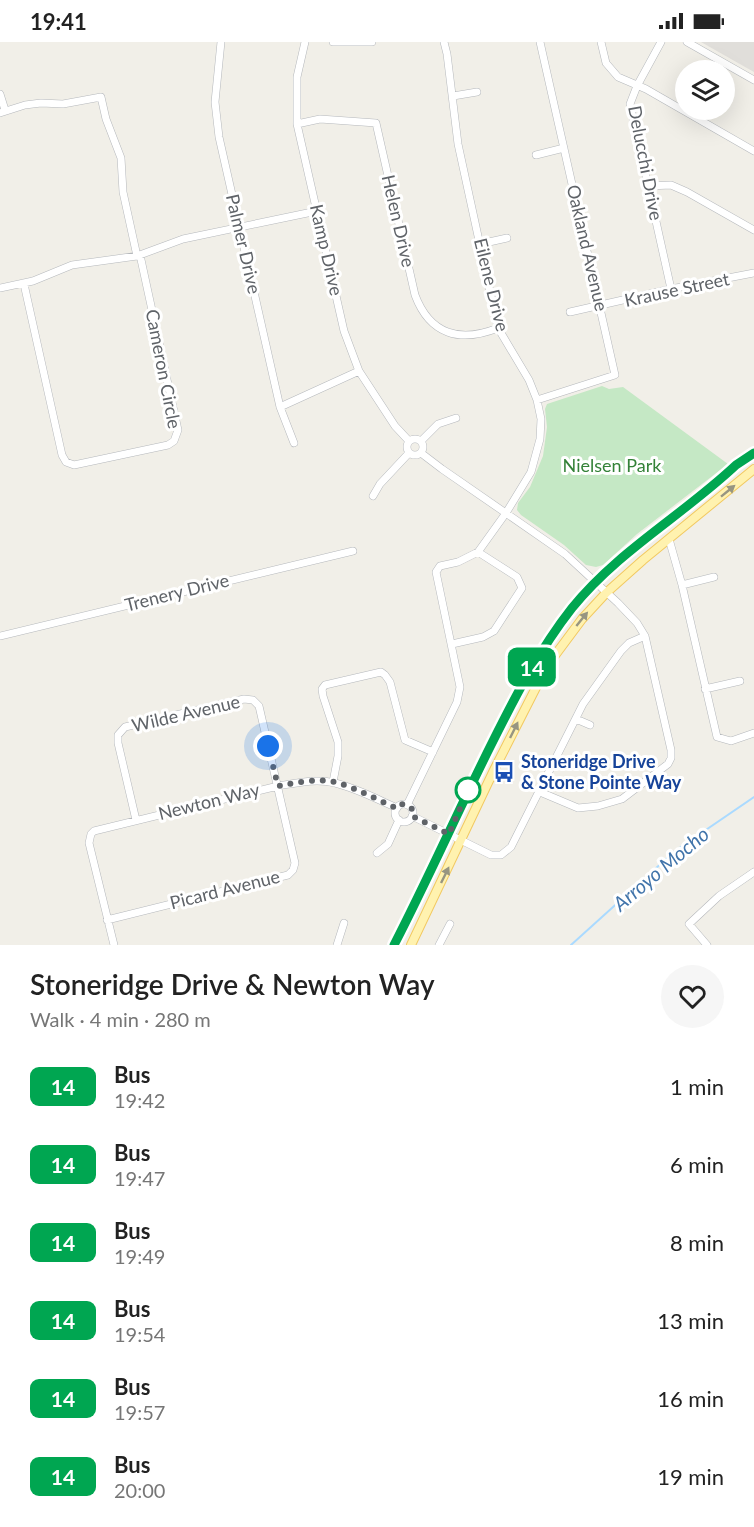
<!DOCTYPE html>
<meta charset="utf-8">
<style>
body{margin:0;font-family:Lato,sans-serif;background:#f6f6f6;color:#222;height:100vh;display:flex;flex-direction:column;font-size:22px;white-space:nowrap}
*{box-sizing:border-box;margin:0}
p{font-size:20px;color:#767676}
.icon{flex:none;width:33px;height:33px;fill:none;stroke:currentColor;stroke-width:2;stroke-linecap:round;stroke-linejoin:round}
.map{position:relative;height:903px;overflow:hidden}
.side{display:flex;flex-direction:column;background:#fff;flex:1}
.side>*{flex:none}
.badge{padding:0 12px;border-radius:9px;font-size:21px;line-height:39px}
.fabs{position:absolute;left:675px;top:18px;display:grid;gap:12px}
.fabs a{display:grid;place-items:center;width:60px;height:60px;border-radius:50%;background:#fff;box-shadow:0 6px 24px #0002;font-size:30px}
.you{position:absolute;width:30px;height:30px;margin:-15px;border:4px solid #fff;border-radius:50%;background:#1a73e8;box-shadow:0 0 0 9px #1a73e833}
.map>.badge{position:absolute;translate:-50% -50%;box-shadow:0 0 0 3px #fff}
.round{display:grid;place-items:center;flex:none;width:63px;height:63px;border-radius:32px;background:#f6f6f6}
.head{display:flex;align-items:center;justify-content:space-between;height:102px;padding:0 30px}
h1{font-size:28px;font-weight:600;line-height:45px}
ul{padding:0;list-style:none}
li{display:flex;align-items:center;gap:18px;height:78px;padding:0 30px}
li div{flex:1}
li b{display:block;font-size:22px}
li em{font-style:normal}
li .badge{min-width:66px;font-weight:700;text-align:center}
.status{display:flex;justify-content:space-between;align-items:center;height:42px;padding:0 30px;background:#fff;direction:ltr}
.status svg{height:16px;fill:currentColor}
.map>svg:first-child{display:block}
</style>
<div class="status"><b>19:41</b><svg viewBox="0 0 49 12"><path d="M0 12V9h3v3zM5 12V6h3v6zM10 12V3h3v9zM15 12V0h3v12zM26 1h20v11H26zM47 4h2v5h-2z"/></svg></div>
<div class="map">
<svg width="754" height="903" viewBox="0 0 754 903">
<rect width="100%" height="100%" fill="#f1efe8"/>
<path fill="#e0deda" d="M701 0H754V30L731 17Z"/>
<path fill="#c5e8c5" d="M602 344 609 347 623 345 728 422 637 492 603 523 596 525 586 523 564 503 521 473 517 468 518 461 530 445 543 414 547 385 545 367 547 362Z"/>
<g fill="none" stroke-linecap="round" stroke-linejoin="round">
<path stroke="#aadaff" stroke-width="2" d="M571 903 675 809 754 755"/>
<defs>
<path id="minor" d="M221 0 215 60 219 95 280 365 294 401
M305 0 297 35V82L344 289 359 329 395 384 409 399
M333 0H372
M601 0 606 21 618 35 646 47 754 109
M661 0 637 44 630 62 671 247
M687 0 754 38
M0 52 5 68
M453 54 477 50
M0 71 25 63 41 61 63 62 101 55 106 77 121 116 123 150 137 214
M297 82 320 77 376 81 415 253C430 293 460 301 498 286
M536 113 564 106
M648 144 671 143 687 150 754 188
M480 202 507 196
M24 242 62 413 66 420 74 423 168 403 174 399 178 388 140 213
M0 246 33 239 72 223 137 214 183 197 317 169
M570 270 671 247 754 231
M537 358 615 333 540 0
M280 365 359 329
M407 405a8 8 0 1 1 16 0a8 8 0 1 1-16 0Z
M421 399 438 382 456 376
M421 411 442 427 565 512 618 561 637 581 645 594 671 708V716L668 722 622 757 598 764 578 766 540 750
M373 454 380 442 409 411
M669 497 682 543 717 695 731 699 754 691
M682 543 714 535
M0 594 353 509
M452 602 483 595 494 589 522 546 517 535 478 510
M705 647 740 639
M576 677 590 683
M333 740 338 714V700L323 654 322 647 325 643 381 630 385 633 390 640 405 698 433 710
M395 771a9 9 0 1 1 18 0a9 9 0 1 1-18 0Z
M407 763 457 660 460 645 436 530 440 524 458 520 478 510 506 471 531 430 540 397 541 377 537 358 529 338 498 286 458 102 447 12 444 0
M412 774 491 813H501L511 805 583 662 621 609 629 601 645 594
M377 811 388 802 399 778
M107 878 288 833 293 828 295 821 259 664 253 658 244 657 125 685 118 693V701L136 778
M114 903 89 801 91 792 94 789 278 744C296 741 316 736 335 741 356 746 377 757 397 766
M337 903 344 881
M439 903 450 882
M707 903 689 882 719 854 754 830"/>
<path id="major" d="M394 903 521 643 549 598 572 566 607 529 628 509 736 423 754 411
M411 903 494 728 547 624 582 577 606 551 643 518 754 427"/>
</defs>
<use href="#minor" stroke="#b5b8bc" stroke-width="8"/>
<use href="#major" stroke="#f2c960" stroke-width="10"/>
<use href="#minor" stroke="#fff" stroke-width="7"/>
<use href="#major" stroke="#fff2af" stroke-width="8"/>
</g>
<defs><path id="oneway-solid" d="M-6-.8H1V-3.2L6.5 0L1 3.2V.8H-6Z" transform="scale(1.5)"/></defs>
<g fill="#979581">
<use href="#oneway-solid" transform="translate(728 449) rotate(-39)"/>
<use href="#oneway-solid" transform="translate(582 577) rotate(-51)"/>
<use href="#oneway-solid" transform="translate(514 688) rotate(-64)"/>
<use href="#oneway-solid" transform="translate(445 833) rotate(-64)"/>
</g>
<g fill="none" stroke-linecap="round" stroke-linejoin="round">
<defs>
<path id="line" d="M394 903C428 837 458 769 491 703 515 655 539 608 572 566 618 509 683 473 736 423L754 411"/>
</defs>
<use href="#line" stroke="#fff" stroke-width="14"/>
<use href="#line" stroke="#00a651" stroke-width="9"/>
<path stroke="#5f6368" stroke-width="6" stroke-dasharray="0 10.8" d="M268 704 278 744C296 741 316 736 335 740 356 746 376 757 396 766L401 762 407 763 412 767V774L449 792 468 748"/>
</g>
<defs>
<symbol id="bus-bare" viewBox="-9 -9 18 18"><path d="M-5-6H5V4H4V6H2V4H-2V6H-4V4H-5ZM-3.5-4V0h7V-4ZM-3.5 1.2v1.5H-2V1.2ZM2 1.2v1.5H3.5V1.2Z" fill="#1a4fb4" stroke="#fff" stroke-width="2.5" paint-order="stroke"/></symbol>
</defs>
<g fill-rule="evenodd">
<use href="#bus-bare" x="489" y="715" width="30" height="30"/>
</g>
<circle fill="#fff" stroke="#00a651" stroke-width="3" cx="468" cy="748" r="12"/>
<g text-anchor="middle" stroke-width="6" stroke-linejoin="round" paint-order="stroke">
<g font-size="18" fill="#5f6368" stroke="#fff">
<text transform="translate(645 121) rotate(79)" y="6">Delucchi Drive</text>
<text transform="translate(398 179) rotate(77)" y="6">Helen Drive</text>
<text transform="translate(243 202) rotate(77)" y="6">Palmer Drive</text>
<text transform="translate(587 206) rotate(77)" y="6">Oakland Avenue</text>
<text transform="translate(326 208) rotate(77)" y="6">Kamp Drive</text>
<text transform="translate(491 243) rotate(76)" y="6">Eilene Drive</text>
<text transform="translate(677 248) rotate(-12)" y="6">Krause Street</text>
<text transform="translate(163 327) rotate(79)" y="6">Cameron Circle</text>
<text transform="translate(177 551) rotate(-14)" y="6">Trenery Drive</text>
<text transform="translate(186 672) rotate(-13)" y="6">Wilde Avenue</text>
<text transform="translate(209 760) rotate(-14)" y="6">Newton Way</text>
<text transform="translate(225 848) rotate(-14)" y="6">Picard Avenue</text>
</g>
<g font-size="18" fill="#348238" stroke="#fff">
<text x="612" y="430">Nielsen Park</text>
</g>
<g font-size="18" font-weight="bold" fill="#164399" stroke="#fff" text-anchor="start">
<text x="521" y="726">Stoneridge Drive<tspan x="521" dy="21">&amp; Stone Pointe Way</tspan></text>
</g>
<g font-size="20" font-style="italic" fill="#4174aa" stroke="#fff">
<text transform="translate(661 827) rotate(-40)" y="7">Arroyo Mocho</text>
</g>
</g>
</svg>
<div class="fabs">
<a><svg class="icon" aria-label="layers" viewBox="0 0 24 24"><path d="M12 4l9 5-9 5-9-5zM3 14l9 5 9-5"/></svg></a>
</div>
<div class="you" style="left:268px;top:704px"></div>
<b class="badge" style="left:532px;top:625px;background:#00a651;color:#fff">14</b>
</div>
<section class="side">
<div class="head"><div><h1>Stoneridge Drive &amp; Newton Way</h1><p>Walk · 4 min · 280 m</p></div><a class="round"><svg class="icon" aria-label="heart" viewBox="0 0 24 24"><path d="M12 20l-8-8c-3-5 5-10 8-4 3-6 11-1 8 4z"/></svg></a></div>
<ul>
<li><span class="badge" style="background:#00a651;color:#fff">14</span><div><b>Bus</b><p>19:42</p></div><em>1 min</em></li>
<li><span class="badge" style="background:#00a651;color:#fff">14</span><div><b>Bus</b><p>19:47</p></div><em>6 min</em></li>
<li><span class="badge" style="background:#00a651;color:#fff">14</span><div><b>Bus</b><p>19:49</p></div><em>8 min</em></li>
<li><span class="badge" style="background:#00a651;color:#fff">14</span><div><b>Bus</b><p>19:54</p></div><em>13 min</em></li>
<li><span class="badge" style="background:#00a651;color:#fff">14</span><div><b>Bus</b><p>19:57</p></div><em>16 min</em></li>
<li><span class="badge" style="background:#00a651;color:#fff">14</span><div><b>Bus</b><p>20:00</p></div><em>19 min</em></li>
</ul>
</section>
